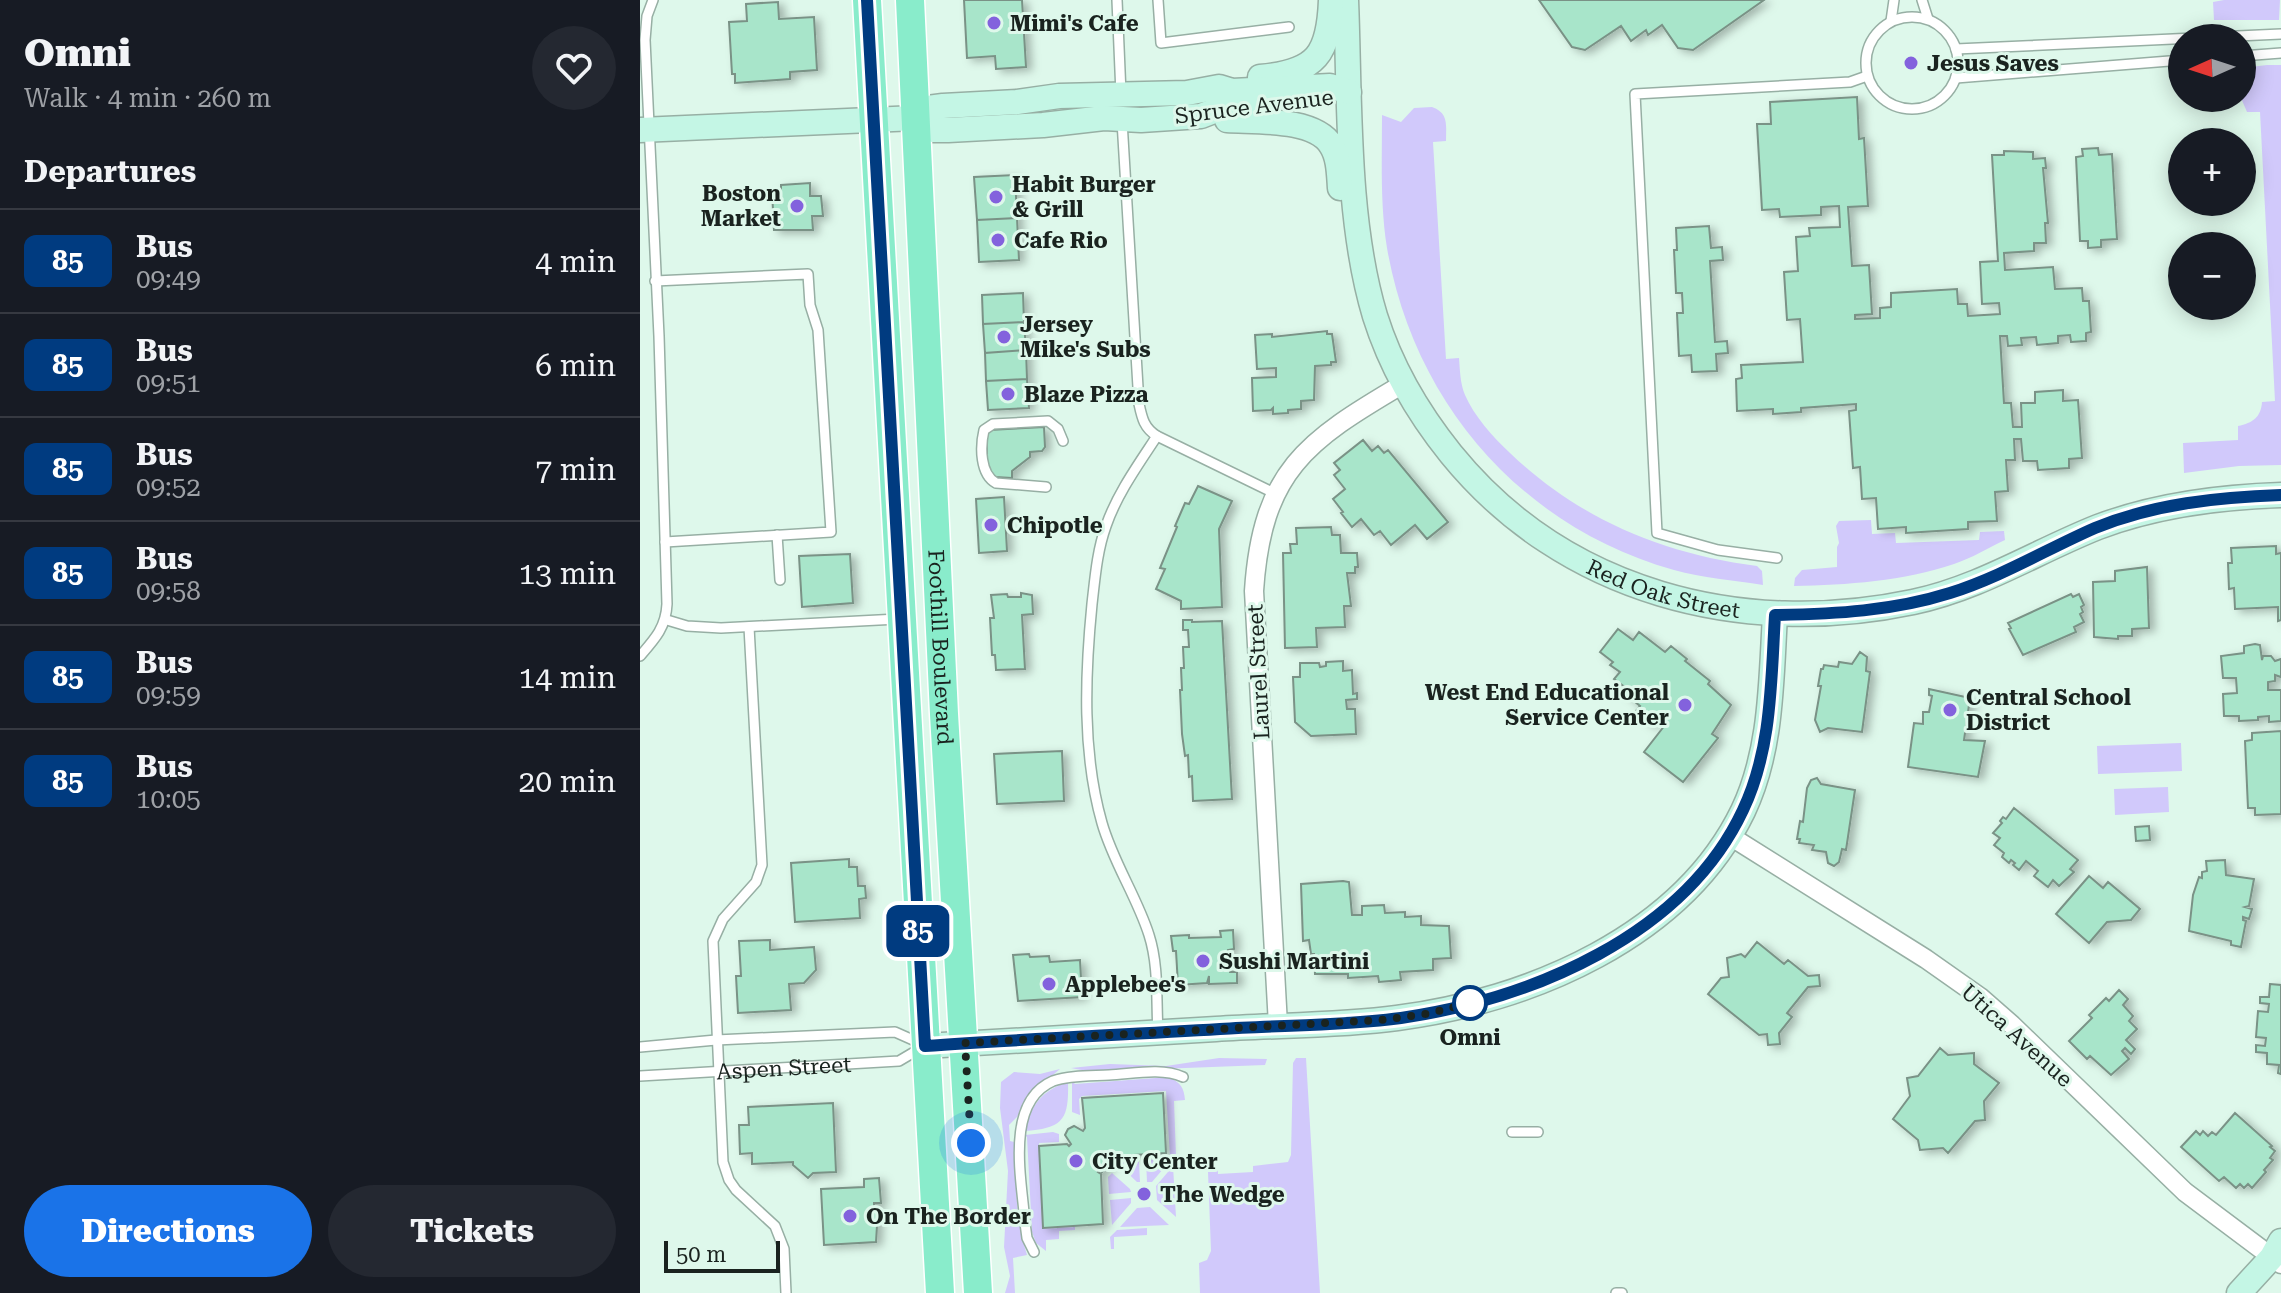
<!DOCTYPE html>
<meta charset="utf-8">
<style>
body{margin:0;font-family:"Roboto Serif",serif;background:#242831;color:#f1f3f6;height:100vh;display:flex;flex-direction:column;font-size:30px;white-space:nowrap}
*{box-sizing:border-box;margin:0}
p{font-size:26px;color:#9ea1a6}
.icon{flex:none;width:44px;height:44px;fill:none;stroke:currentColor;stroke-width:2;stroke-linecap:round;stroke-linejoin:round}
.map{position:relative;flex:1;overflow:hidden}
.sheet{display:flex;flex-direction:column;background:#171b24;width:640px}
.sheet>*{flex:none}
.badge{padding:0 16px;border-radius:12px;font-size:28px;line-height:52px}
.needle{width:52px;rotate:267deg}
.controls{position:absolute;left:1528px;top:24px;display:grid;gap:16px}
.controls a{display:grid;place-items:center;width:88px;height:88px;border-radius:50%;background:#171b24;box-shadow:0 4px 20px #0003;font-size:40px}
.scale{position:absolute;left:24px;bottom:20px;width:116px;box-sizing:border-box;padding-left:8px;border:4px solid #1a231f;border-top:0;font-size:22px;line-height:28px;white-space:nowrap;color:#1a231f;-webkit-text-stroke:6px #def8eb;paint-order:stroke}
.you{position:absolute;width:40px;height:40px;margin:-20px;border:6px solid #fff;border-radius:50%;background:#1a73e8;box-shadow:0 0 0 12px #1a73e833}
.map>.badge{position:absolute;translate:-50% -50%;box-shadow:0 0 0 4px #fff}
h2{padding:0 24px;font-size:30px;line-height:72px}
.round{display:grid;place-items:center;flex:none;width:84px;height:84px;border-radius:42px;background:#242831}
.headline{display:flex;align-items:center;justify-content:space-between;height:136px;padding:0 24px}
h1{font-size:38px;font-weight:800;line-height:60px}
.button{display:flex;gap:16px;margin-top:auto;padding:16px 24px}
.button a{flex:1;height:92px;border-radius:48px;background:#1a73e8;color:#fff;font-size:32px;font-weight:800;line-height:92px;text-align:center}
.button a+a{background:#242831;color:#f1f3f6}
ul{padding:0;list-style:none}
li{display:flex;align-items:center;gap:24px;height:104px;padding:0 24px;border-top:2px solid #363941}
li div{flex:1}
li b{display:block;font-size:30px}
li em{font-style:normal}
li .badge{min-width:88px;font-weight:700;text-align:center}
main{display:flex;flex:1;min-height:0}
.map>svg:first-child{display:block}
</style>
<main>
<section class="sheet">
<div class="headline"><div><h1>Omni</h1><p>Walk · 4 min · 260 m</p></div><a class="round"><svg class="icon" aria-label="heart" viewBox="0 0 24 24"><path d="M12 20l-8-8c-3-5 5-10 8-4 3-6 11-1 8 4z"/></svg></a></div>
<h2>Departures</h2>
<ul>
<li><span class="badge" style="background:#003b80;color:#fff">85</span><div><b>Bus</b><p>09:49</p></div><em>4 min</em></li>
<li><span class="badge" style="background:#003b80;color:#fff">85</span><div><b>Bus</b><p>09:51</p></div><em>6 min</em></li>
<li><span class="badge" style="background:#003b80;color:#fff">85</span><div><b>Bus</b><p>09:52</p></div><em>7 min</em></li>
<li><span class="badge" style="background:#003b80;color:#fff">85</span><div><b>Bus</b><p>09:58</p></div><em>13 min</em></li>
<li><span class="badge" style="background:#003b80;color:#fff">85</span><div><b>Bus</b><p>09:59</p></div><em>14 min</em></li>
<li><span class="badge" style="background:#003b80;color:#fff">85</span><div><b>Bus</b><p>10:05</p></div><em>20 min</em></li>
</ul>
<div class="button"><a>Directions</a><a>Tickets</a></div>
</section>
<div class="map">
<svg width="1641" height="1293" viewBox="0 0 1641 1293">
<defs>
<filter id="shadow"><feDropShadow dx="5.5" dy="3" stdDeviation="4" flood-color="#0004"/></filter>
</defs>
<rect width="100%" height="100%" fill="#def8eb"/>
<path fill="#d1c9fb" d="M1584 0H1640L1639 20H1574L1573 2Z
M1627 65H1641V465L1599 466 1544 473 1543 443 1598 440V426C1613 423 1621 417 1622 402L1635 401 1620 112H1607L1601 98 1602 68Z
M792 107C809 113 806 125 806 141L793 142 806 359 819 358C820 370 820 383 825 395 834 416 853 437 870 453 939 519 1023 554 1117 566L1122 571 1123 585C1094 580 1062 578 1034 570 881 527 774 403 747 248 740 204 742 159 742 115L761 122 774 108Z
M1231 520 1232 534 1255 533 1256 543 1339 540 1340 532 1364 531 1365 540C1348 548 1332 558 1314 564 1264 581 1207 585 1154 586L1155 578 1162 570 1197 567V547L1199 543 1196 526 1199 521Z
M1541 743 1542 771 1458 774 1457 746Z
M1528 787 1529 812 1475 815 1474 789Z
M579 1058 627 1059 625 1065 492 1070 490 1068 452 1072 431 1068 470 1064 526 1066Z
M656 1058H666L680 1293H560L559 1263 567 1260 571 1251 568 1172 578 1167V1174L613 1172V1166L648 1162 651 1155 653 1063Z
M420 1069 388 1096 377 1117 369 1125 370 1141 374 1142C375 1153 379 1161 378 1173 374 1198 379 1229 387 1255L373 1258 375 1293H365L370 1276 364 1247 368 1171 360 1108 361 1082 374 1072 400 1074Z
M529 1077C541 1083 544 1088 545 1100L534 1101 536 1156H549V1160L534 1161 530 1157 526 1091 442 1096 439 1099 440 1115 432 1112V1081L435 1084Z
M428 1082C429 1120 423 1128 385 1131 392 1104 401 1091 428 1082Z
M413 1132 419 1134V1142L399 1143 403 1227 435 1226V1230L419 1231V1239L406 1240V1251L396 1243 392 1232 387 1137 385 1135Z
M525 1159 529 1162 512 1182H507L506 1160Z
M482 1162H499L500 1182H497L479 1165Z
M533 1166 536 1217 517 1200 516 1186Z
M472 1173 490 1189 491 1192 469 1194 468 1177Z
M491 1198V1203L472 1225 470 1200Z
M510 1207 529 1225 480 1227 497 1208Z
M507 1228V1235L474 1237V1249H471L470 1237 477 1230Z"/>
<path fill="#a8e5ca" stroke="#7a9286" stroke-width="2" filter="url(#shadow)" d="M324 0H382L386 67 356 69 355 56 327 58Z
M899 0H1124L1053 50 1038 48 1022 25 1008 35 1006 30 991 41 981 26 945 50 932 47Z
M138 2 139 19 174 17 177 70 150 72V79L95 83V74H92L89 22 107 21 106 4Z
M1217 97 1219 139 1224 138 1228 206 1208 207 1212 266 1229 265 1232 314 1215 315V319L1240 318V308L1251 307V293L1317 289 1318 304H1327L1328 316 1360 314 1359 303 1342 304 1340 262 1358 261 1352 155H1364V151L1393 152V159L1405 158 1406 168H1403L1408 223H1405L1406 243H1394V251L1364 253 1365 270 1413 267 1415 289 1442 288 1443 301H1449L1451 332 1446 333V341L1431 342 1430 335 1418 336V343L1397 345 1396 337 1381 338 1382 345 1368 346 1367 336H1360L1364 403H1371L1373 427H1382L1381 403H1395V392L1423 390V401L1438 400 1442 458 1429 459V468L1398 470 1397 461H1383L1381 439H1374L1375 460H1366L1368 491 1355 492 1357 521 1328 522V529L1266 533V527L1238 529 1236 498 1222 499 1220 467 1213 468 1209 411 1216 410V404L1161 408V412L1133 414V409L1097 411 1096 379 1102 378 1101 365 1163 362 1160 319 1147 320 1144 272 1158 271 1156 237 1170 236 1169 228 1200 227 1199 206 1181 207V215L1140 217 1139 209 1122 210 1117 124H1131L1130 102Z
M1458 148 1459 155 1472 154 1477 239 1461 240V247L1448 248V241H1440L1436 157 1443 156 1442 149Z
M375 175 377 218 337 220 334 177Z
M170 183V196H181L183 216H172L173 230H134L132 191 141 190V185Z
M377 218 379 260 339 262 337 220Z
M1069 226 1071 248 1082 247 1083 260 1070 261 1075 342 1087 341 1088 353 1076 354 1077 371 1052 372 1051 355 1039 356 1037 313H1043L1042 293H1036L1034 250H1037L1036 228Z
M383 293 384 322 343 324 342 295Z
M384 322 386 350 345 353 343 324Z
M687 331V334H692L696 362H691V365L675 366 674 400 661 401V409L648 410V413L633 414V408L631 410 613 411 612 378 636 377V368L617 369 615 335 632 334V337Z
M386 350 387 379 346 381 345 353Z
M387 379 389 408 348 410 346 381Z
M404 427 405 447 402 451 390 452V457L372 471V478L355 477 348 471 345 453H347L346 434 349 430Z
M723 440 732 451 738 446 744 453 748 450 808 522 787 539 775 525 751 545 740 531 734 535 721 519 712 527 701 513 703 512 693 499 705 489 694 475 700 470 694 463Z
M558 486 592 501 579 529 582 607 541 609V601L516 589 525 569 520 568 537 527 535 526 545 503 549 504Z
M364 497 367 551 339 553 336 499Z
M691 527 692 535H700L701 553H717L718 567H715V573H707L711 606H704L705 627 676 628 677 647 645 648 643 553H651L650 544H657L656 528Z
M1636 546V554L1641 553V620L1638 621V607L1595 609 1594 588 1589 589 1588 563H1592L1591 548Z
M210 554 213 603 162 607 159 556Z
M1507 567 1509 628 1492 629V636H1478V639L1454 637 1453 582 1475 581V571Z
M381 593 392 595 393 614 382 615 385 669 356 670 355 655H352L350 618H354L351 595 367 594 368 597H381Z
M1431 594 1433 597 1439 594 1444 605 1441 607 1443 612 1440 614 1444 622 1434 627 1436 632 1383 655 1369 629 1371 628 1368 623Z
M543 620H552V622L582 621 592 799 553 801 552 776 549 777 548 755 545 756 542 734 540 690H542L541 668H544L543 647H549L548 630H543Z
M978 629 993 640 999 632 1025 652 1031 646 1047 659 1045 661 1070 681 1068 684 1091 705 1072 734 1078 738 1043 782 1004 752 1025 725 1016 718 1011 725 995 712 1000 706 983 692 986 688 974 679 980 672 970 665 973 662 960 652Z
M1615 644 1620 645 1622 660 1623 656H1631L1635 661 1641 659V677L1635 675V681L1628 682V690H1641V721L1629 722V716L1618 717V720L1599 721V716H1584L1583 694 1597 693 1596 678H1583L1581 656 1604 653V646Z
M1220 652 1227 657 1226 671 1230 672 1222 732 1188 728 1180 732 1175 720 1181 686H1178L1181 669H1183L1184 665 1198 667 1199 662 1212 664Z
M703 661V671L712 670 713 694 717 693V699L706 700 707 709H715L716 734 671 736 655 722 653 677H660V663H679L680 667 686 666V662Z
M1289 689 1330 698 1324 740 1345 741 1338 777 1268 767 1274 723 1283 724V712H1289L1292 696 1289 695Z
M1641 731V814L1615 815V808H1608L1605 741 1612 740V733Z
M422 751 424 801 357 804 354 754Z
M1177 778 1181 784 1215 790 1206 850 1202 849 1199 862 1194 866 1188 863 1186 852 1172 850 1174 845 1159 843 1160 839H1157L1160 821 1163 822 1167 788 1171 780Z
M1374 808 1438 860 1430 869 1434 872 1419 886 1413 880 1408 887 1394 876 1398 871 1386 861 1379 870 1373 865 1375 863 1371 860 1369 863 1362 857 1364 853 1354 845 1360 838 1353 833 1362 823 1360 821 1363 817 1366 819Z
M1509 826 1510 840 1496 841 1495 827Z
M209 859V867H217L218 886H225L226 898 219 899 220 918 155 922 151 863Z
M1585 860 1586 875 1614 879 1609 906 1605 907 1612 909 1609 919 1603 917V920L1606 921 1601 947 1591 945V941L1549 931 1553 895 1559 877 1562 878V872L1567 871 1566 861Z
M1449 876 1463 888 1468 882 1500 909 1491 920 1467 922 1449 943 1416 914Z
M703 881 709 882 712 915H722V906L744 905 745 913 765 912V917L781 916V925L809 926 811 958 793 959V970L760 972 761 980 739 982 738 976 708 978V974H675L674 954H671L669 940 663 941 661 884Z
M593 930 594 949 588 950 590 972H597V983L569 984V976L567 983 538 985 536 951H533L531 936 549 935V938L581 937 580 931Z
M130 940V950L174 947 176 970 164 983 149 984 151 1010 98 1013 96 976H101L99 941Z
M1117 942 1144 964 1148 960 1168 976 1179 975 1180 986 1168 987 1147 1013 1152 1017 1139 1033 1140 1044 1128 1045 1127 1034 1119 1035 1068 994 1081 978 1089 977 1087 958 1101 954 1105 957Z
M389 954 390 957 409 956 410 962 440 960 442 997 378 1001 373 955Z
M1630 984 1641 985V1074L1638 1073 1639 1065 1627 1064V1053L1616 1052V1045L1625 1046 1626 1038 1616 1037 1618 1011 1628 1012 1629 1004 1620 1003V997H1629Z
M1479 990 1488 999 1483 1005 1493 1016 1489 1021 1497 1029 1486 1040 1495 1049 1491 1054 1485 1048 1482 1051 1489 1059 1471 1075 1450 1056 1447 1059 1429 1041 1452 1018 1449 1015 1466 998 1469 1001Z
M1300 1048 1308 1055 1334 1053V1064L1359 1083 1344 1101 1345 1120 1335 1121 1308 1153 1303 1148 1280 1150 1278 1140 1253 1119 1270 1096 1267 1078 1278 1076Z
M523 1093 526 1153 477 1156 475 1153 472 1156 475 1158 462 1172 460 1170 458 1172 461 1174 463 1224 403 1228 399 1146 427 1144 429 1146 431 1144 425 1135 428 1129 434 1126 443 1131 445 1128 442 1098Z
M193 1103 196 1172 173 1173 168 1178 153 1165V1162L112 1164V1153L100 1154 99 1125H109L108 1107Z
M1595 1113 1632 1146 1630 1147 1635 1151 1630 1158 1633 1160 1624 1170 1626 1172 1612 1188 1608 1184 1604 1188 1600 1184 1596 1188 1584 1177 1579 1181 1541 1147 1556 1131 1560 1135 1563 1131 1568 1136 1572 1132 1576 1135Z
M239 1178 241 1203H234V1209H238L236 1242 184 1245 181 1189 224 1187V1179Z"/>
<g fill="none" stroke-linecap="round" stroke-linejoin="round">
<defs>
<g id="lane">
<path d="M477 0 481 94"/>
<path d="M518 0 521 43 649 27"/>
<path d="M1282 0 1288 19"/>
<circle cx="1272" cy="63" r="46"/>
<path d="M1251 21 1254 0"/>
<path d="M1316 49 1641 34"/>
<path d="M1602 56 1641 53"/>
<path d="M1316 78 1542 60"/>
<path d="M482 121 499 404C502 418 504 428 517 436L634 493"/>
<path d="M15 281 168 274 170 305 178 330 191 532 25 542"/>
<path d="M517 436C498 465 477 494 466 526 457 551 455 578 452 604 445 675 442 753 462 823 473 862 497 897 509 935 519 966 516 1001 518 1032"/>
<path d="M406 487 356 483C340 474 340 447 344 430L353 424 408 421 418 429 423 441"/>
<path d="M137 535 140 580"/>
<path d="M1137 558 1078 550 1017 533 995 94 1210 82 1227 76"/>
<path d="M27 620 47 626 81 628 258 619"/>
<path d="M109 627 122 865 116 882 83 919 73 941 83 1162 89 1180 96 1190 135 1226 144 1249 146 1293"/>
<path d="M0 656C15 639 26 627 27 604L19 336 5 40 7 16 13 0"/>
<path d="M0 1047 76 1040 255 1032 282 1044"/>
<path id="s1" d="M0 1076 259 1061 281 1048"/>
<path d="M872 1132H898"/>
<path d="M394 1252 387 1238 385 1223C382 1181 364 1102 413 1081 430 1075 451 1076 469 1075 492 1074 521 1067 543 1077"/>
<path d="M976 1293H982"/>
</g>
<path id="street" d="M1090 836 1286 959 1340 997 1372 1025 1545 1192 1641 1264
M638 1025 614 591C622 471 666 441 763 384"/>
<g id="secondary">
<path id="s2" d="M706 0C710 101 706 220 735 316 751 367 778 413 811 454 924 593 1102 638 1273 602 1340 588 1395 552 1458 527 1516 505 1579 497 1641 495"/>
<path d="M620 77C677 72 689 54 691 0"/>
<path d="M276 118 292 130H308L403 125 464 118 501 120 561 116 584 107 620 105"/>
<path d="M587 120C616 122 674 118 691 145 699 157 699 174 700 188"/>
<path d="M0 130 276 118 288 108 303 106 377 102 419 96 547 93 579 87 592 91 690 86 709 92"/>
<path d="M285 1046C382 1040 479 1035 576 1029 636 1025 697 1026 757 1018 889 1001 1042 937 1103 811 1132 750 1131 682 1135 615"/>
<path d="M1599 1293 1632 1257 1641 1241"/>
</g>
<g id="primary">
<path d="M227 0 300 1293"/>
<path id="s3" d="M270 0 304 714 338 1293"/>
</g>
</defs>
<use href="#lane" stroke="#97afa4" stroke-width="12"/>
<use href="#street" stroke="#97afa4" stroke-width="21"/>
<use href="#secondary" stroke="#97afa4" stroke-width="27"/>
<use href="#primary" stroke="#fff" stroke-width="31"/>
<use href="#lane" stroke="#fff" stroke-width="9"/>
<use href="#street" stroke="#fff" stroke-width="18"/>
<use href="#secondary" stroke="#c4f6e5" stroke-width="24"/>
<use href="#primary" stroke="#89eccb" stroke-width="28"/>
</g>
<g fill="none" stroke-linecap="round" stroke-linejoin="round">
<defs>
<path id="line" d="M227 0 285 1046C383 1039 482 1035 580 1029 640 1025 701 1026 761 1018 891 999 1044 936 1103 810 1132 749 1131 681 1135 615 1195 614 1253 611 1310 593 1361 577 1407 549 1455 528 1513 504 1579 497 1641 495"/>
</defs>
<use href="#line" stroke="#fff" stroke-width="18"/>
<use href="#line" stroke="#003b80" stroke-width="12"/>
<path stroke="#1a231f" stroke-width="8" stroke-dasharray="0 14.4" d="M331 1143 325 1043 741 1020 786 1014 830 1003"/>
</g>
<g fill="#8362dd" stroke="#def8eb" stroke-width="3">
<circle cx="354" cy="23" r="8"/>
<circle cx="1271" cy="63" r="8"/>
<circle cx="356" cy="197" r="8"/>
<circle cx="157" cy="206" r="8"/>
<circle cx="358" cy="240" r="8"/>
<circle cx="364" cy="337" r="8"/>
<circle cx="368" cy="394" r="8"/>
<circle cx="351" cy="525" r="8"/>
<circle cx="1045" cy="705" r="8"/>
<circle cx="1310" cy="710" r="8"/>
<circle cx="563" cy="961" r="8"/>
<circle cx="409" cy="984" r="8"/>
<circle cx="436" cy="1161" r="8"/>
<circle cx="504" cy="1194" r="8"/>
<circle cx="210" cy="1216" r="8"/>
</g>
<circle fill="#fff" stroke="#003b80" stroke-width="4" cx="830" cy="1003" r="16"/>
<g text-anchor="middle" stroke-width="6" stroke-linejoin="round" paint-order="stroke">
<g font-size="22" font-weight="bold" fill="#1a231f" stroke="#def8eb" text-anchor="start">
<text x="370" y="31">Mimi's Cafe</text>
<text x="1287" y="71">Jesus Saves</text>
<text x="372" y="192">Habit Burger<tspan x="372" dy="25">&amp; Grill</tspan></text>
<text x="141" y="201" text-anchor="end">Boston<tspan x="141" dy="25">Market</tspan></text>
<text x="374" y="248">Cafe Rio</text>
<text x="380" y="332">Jersey<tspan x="380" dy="25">Mike's Subs</tspan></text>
<text x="384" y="402">Blaze Pizza</text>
<text x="367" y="533">Chipotle</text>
<text x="1029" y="700" text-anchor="end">West End Educational<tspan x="1029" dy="25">Service Center</tspan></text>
<text x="1326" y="705">Central School<tspan x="1326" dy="25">District</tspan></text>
<text x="579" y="969">Sushi Martini</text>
<text x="425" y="992">Applebee's</text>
<text x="452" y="1169">City Center</text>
<text x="520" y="1202">The Wedge</text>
<text x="226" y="1224">On The Border</text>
</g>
<g font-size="22" fill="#1a231f" stroke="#def8eb">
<text transform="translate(614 106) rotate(-7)" y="8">Spruce Avenue</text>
<text dy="8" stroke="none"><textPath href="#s2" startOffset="734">Red Oak Street</textPath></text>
<text dy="8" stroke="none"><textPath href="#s3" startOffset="648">Foothill Boulevard</textPath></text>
<text transform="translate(618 672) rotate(-93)" y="8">Laurel Street</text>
<text transform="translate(1377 1035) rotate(42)" y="8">Utica Avenue</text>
<text dy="8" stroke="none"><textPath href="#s1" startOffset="144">Aspen Street</textPath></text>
</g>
<g font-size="22" font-weight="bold" fill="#1a231f" stroke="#def8eb">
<text x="830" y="1045">Omni</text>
</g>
</g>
</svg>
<div class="controls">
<a><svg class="needle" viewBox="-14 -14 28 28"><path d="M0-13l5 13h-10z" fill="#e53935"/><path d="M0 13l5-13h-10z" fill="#9ea1a6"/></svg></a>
<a>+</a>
<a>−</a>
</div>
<div class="scale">50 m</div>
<div class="you" style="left:331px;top:1143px"></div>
<b class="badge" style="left:278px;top:931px;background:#003b80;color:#fff">85</b>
</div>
</main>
